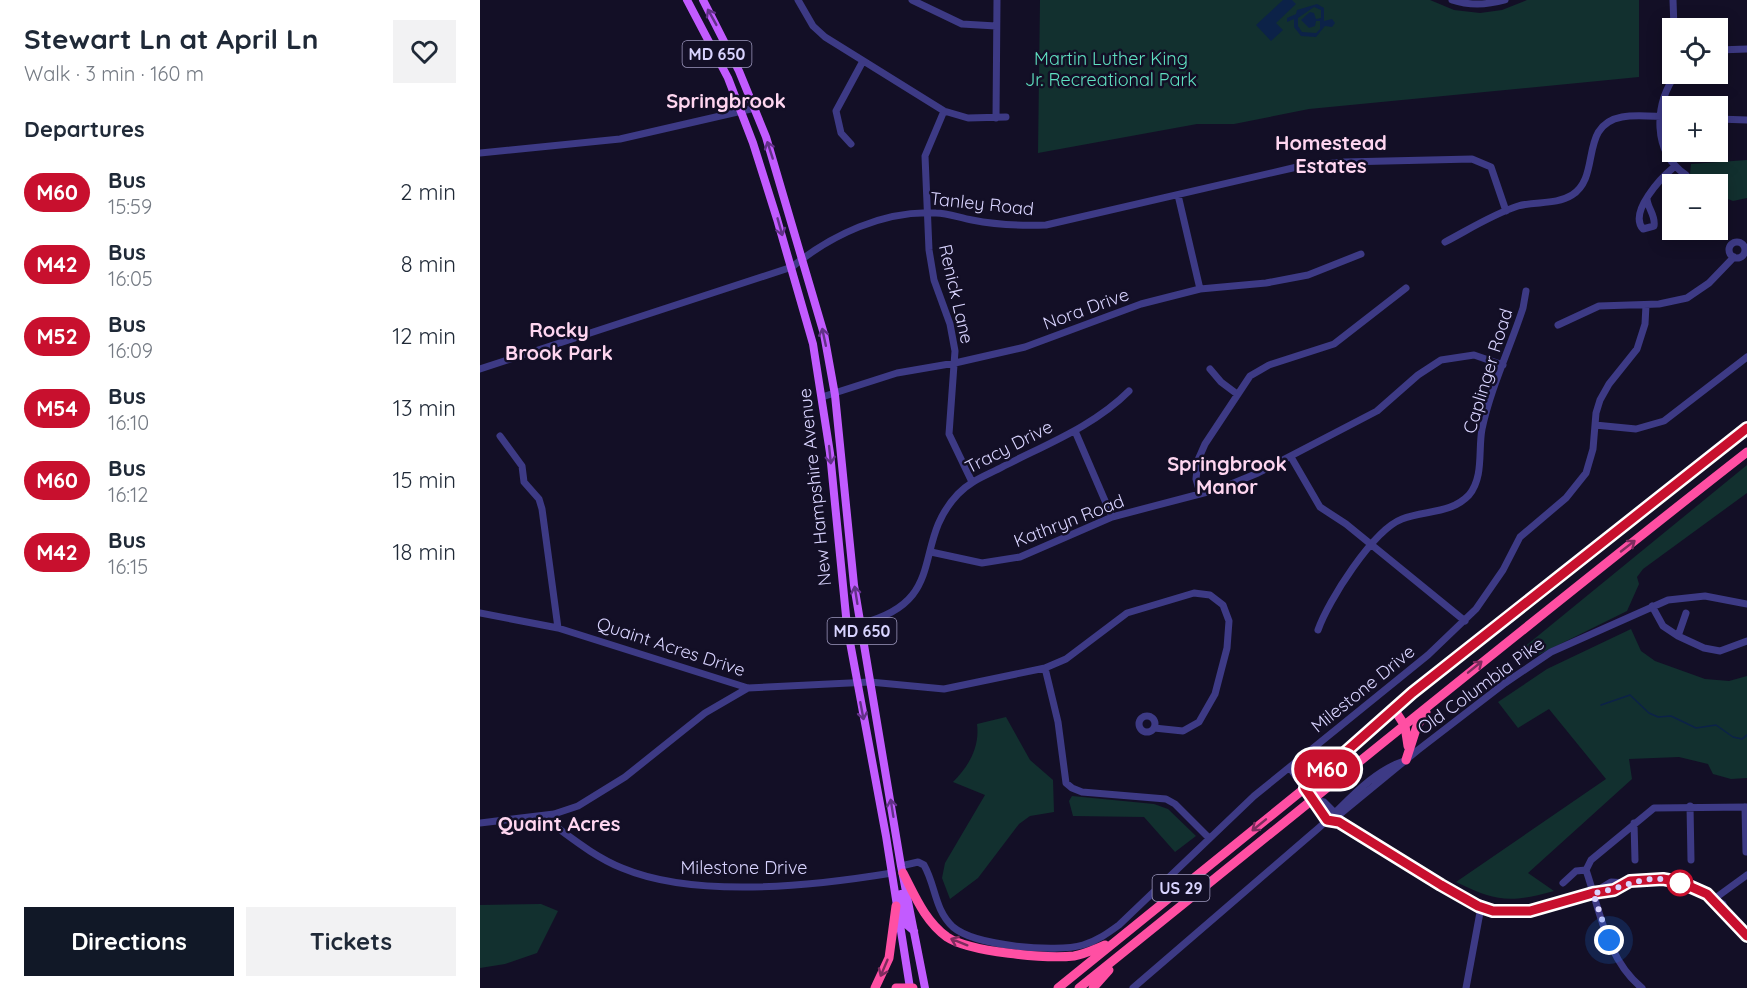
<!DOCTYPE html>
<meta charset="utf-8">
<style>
body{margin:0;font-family:Quicksand,sans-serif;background:#f2f2f3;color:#1f2937;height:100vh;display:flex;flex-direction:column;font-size:22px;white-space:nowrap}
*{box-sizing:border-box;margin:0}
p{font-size:20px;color:#747a83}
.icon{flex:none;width:33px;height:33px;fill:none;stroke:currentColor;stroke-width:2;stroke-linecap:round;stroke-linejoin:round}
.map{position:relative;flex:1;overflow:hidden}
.details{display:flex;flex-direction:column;background:#fff;width:480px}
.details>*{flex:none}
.badge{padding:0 12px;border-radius:20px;font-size:21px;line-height:39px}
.tools{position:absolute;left:1182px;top:18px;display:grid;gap:12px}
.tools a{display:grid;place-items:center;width:66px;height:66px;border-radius:0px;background:#fff;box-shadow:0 3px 15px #0003;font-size:30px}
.you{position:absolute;width:30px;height:30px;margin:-15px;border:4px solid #fff;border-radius:50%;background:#1a73e8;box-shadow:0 0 0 9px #1a73e833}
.map>.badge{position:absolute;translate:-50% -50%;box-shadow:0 0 0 3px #fff}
h2{padding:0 24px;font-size:22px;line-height:54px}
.round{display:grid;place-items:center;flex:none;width:63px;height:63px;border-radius:0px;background:#f2f2f3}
.summary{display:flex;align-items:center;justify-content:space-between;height:102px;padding:0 24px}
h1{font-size:28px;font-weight:800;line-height:45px}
.action{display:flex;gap:12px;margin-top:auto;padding:12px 24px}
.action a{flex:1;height:69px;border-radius:0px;background:#111827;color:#fff;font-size:24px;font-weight:800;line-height:69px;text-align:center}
.action a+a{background:#f2f2f3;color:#1f2937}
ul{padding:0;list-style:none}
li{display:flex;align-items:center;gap:18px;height:72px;padding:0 24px}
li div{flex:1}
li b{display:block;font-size:22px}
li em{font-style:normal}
li .badge{min-width:66px;font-weight:700;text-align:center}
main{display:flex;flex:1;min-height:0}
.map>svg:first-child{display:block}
</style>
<main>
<section class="details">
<div class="summary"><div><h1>Stewart Ln at April Ln</h1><p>Walk · 3 min · 160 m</p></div><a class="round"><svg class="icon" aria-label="heart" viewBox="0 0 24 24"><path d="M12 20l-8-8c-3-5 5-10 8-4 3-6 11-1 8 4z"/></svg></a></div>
<h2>Departures</h2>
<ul>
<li><span class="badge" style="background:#c8102e;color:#fff">M60</span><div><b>Bus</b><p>15:59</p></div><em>2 min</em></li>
<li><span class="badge" style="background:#c8102e;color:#fff">M42</span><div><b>Bus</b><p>16:05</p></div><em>8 min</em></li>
<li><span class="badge" style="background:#c8102e;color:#fff">M52</span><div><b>Bus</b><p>16:09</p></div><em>12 min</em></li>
<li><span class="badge" style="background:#c8102e;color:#fff">M54</span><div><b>Bus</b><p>16:10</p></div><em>13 min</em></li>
<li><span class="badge" style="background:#c8102e;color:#fff">M60</span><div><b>Bus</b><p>16:12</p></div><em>15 min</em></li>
<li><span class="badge" style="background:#c8102e;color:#fff">M42</span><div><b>Bus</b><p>16:15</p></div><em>18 min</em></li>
</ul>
<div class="action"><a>Directions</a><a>Tickets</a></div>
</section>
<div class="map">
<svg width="1267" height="988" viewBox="0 0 1267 988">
<rect width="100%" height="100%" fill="#130f26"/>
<path fill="#12302f" d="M560 0H950L974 10 1000 13 1022 10 1047 0H1159V77L829 109 754 124H717L558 153Z
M1267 160V198L1253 201 1238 195V184H1209L1211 164Z
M1267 465V493L1163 569 1157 577 1159 584 1147 611 1058 655 1045 658 1040 655 1043 648Z
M1151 629 1161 651 1175 661 1225 679 1249 681 1267 676V778L1251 779 1233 774 1228 764 1199 757 1149 759 1152 779 1048 873 1074 891C1030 903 1017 902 976 882L1126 779 1069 709 1038 728 1018 702 1067 669Z
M526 717 550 760 573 780 574 812 550 816 539 824 498 878 470 899 462 878 465 863 505 795 473 782C489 766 500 747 497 724Z
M592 796 674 804 688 809 716 836 695 852 664 817 593 816 589 801Z
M61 904 78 911 57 953 25 964 0 968V905Z"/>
<path fill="#0c2248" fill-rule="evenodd" d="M803 0H812L816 4 796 23 803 30 791 41 776 25Z
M837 4 844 8V21L852 19 855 23 852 27 845 26 836 37 821 36 814 27V19L807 22V18L816 14 817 10ZM834 7 841 10V18L836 19 834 13 830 12 821 20 829 28 835 26 836 21H840V29L836 33 822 32 818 26V18Z"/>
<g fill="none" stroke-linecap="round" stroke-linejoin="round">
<path stroke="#0c2248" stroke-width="1.5" d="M1121 705 1150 695 1169 713 1178 717 1191 716 1216 728 1236 725 1253 737 1262 739 1267 735"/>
<path stroke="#3d3a85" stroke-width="7" d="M318 0 333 26 345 37 464 111 488 118 526 117
M432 0 482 24 516 26
M972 0C990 6 1007 5 1025 0
M1193 0 1194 28
M1238 50 1267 49
M1196 74C1174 105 1172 152 1206 175
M464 111 445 156 449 250 454 280 470 324 475 351 469 434 492 482
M516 118 517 0
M1238 119 1267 120
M371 144 361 133 356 111 383 61
M0 153 140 139 275 108
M698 195 720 289
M1167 199C1168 209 1176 216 1174 226L1163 229C1148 212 1182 177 1194 167
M965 242C988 230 1013 214 1038 206 1056 201 1076 205 1092 195 1122 176 1098 125 1142 117 1158 114 1176 117 1192 117
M1249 250a8 8 0 1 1 16 0a8 8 0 1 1-16 0Z
M1078 325 1119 306 1179 304 1207 298 1229 283 1254 257
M0 369 312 267C351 235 404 210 456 213 468 213 480 218 492 220 517 225 541 226 566 225L817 167 864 162 992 159 1011 167 1026 211
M730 369 741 382 757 394
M342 397 417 373 475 363 545 347 661 304 720 289 786 283 828 275 881 254
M1115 425 1156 429 1184 421 1267 357
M595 431 632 517
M20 436 42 466 44 482 59 499 62 509 78 628
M811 457 840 507 866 524 985 621
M720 493 716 479 718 460 725 444 770 376 789 365 854 344 926 288
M451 552 502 563 540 557 632 517 739 489 778 473 897 411 938 375 961 360 994 355 1023 365
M1172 606 1183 626 1198 636 1224 648 1240 651 1267 641
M0 613 78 628 268 688 390 682 464 689 565 668 586 659 647 613 714 593 730 595 743 605 749 621 747 648 735 694 719 722 703 731 674 728
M380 624C471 601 430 544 478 494 491 480 508 475 524 466 567 444 614 426 649 391
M838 630C848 601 893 530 922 519 945 510 971 514 989 495 1004 477 998 450 1002 429 1011 387 1030 348 1043 308L1046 291
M1198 636 1206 613
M565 668 578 722 586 783 592 788 602 792 686 799 695 804 729 838
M659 724a8 8 0 1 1 16 0a8 8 0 1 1-16 0Z
M810 768 847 820 854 819 961 885 997 906 1013 911H1050L1113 893 1134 890 1151 881 1183 879 1227 894 1243 904 1250 918
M834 800 844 802 854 812
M1210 806 1211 860
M1265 807 1266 852
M61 816C87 834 112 856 142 868 216 899 333 886 412 873
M854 819 938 750 1025 683 1071 652 1188 600 1225 596 1267 604
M0 823 74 814 98 806 145 777 225 713 268 688
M1154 823 1155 860
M421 866 438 862 444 865C456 886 454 909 473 927 495 946 576 953 603 945 617 941 628 933 639 925L774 796 948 655 996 609 1023 570 1040 537 1086 498 1106 473 1113 449 1116 413 1120 400 1129 384 1157 349 1165 324 1166 305
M1083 883 1096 871 1106 870
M1113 893 1131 882 1147 883
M1234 899 1239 908 1267 936
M1234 899 1267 875
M653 988C713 936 774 884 834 832 862 809 888 773 924 761
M986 988 1001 907
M1162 988C1127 960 1120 911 1106 870L1111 860 1174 808 1267 807"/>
<path stroke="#c25bff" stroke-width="8" d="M207 0 248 78 273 143 297 219 333 344 350 453 367 626 406 836 430 988
M223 0 259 71 286 137 344 334 355 395 374 585 421 866 445 988
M421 894 427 925 434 931"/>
<path stroke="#ff4fa3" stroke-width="9" d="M914 709 925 726 928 746
M926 760 937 726 946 712
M423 873C435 896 445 921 467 937 489 952 567 959 594 956 605 954 615 949 625 945
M395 988 409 958 416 906
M416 988H433
M578 988 825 788 932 693 1267 428
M599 988C822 809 1042 628 1267 452
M613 988 629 970"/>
</g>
<defs><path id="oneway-shaft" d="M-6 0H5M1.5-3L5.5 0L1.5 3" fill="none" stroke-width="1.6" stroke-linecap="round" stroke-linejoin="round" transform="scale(1.5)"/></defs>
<g stroke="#623188">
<use href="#oneway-shaft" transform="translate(232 17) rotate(-119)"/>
<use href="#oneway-shaft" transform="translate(290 150) rotate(-108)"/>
<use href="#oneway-shaft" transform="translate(300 227) rotate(74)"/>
<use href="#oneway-shaft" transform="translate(344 337) rotate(-102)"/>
<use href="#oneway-shaft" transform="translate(350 455) rotate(84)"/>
<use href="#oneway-shaft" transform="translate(376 595) rotate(-99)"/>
<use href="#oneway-shaft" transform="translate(382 711) rotate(79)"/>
<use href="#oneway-shaft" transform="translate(412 808) rotate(-99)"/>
</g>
<g stroke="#7d2c5e">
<use href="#oneway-shaft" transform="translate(1148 546) rotate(-38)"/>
<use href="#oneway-shaft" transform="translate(995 667) rotate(-39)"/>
<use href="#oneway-shaft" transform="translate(779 825) rotate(141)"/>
<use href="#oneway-shaft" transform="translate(479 942) rotate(-158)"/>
<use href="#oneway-shaft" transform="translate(404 968) rotate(113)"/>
</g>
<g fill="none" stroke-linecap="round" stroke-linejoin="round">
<defs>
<path id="line" d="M1267 428 932 693 825 788 847 820 859 822 961 885 998 906 1013 911H1050L1113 893 1134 890 1150 881 1183 879 1200 882 1227 894 1267 936"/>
</defs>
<use href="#line" stroke="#fff" stroke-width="14"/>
<use href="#line" stroke="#c8102e" stroke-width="9"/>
<path stroke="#d9d4ff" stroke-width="6" stroke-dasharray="0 10.8" d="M1129 940 1113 893C1147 889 1164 871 1200 883"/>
</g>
<circle fill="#fff" stroke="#c8102e" stroke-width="3" cx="1200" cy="883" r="12"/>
<g text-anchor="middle" stroke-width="5" stroke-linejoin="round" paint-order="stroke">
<g fill="#130f26" stroke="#9e99be" stroke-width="1.5">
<rect x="202.5" y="41" width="69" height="26" rx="4.5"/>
<rect x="347.5" y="618" width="69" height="26" rx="4.5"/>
<rect x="672.5" y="875" width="57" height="26" rx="4.5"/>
</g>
<g font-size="16" font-weight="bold" fill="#d9d4ff">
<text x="237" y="60">MD 650</text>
<text x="382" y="637">MD 650</text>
<text x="701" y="894">US 29</text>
</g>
<g font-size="18" fill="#5fe0c0" stroke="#130f26">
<text x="631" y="65">Martin Luther King<tspan x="631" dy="21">Jr. Recreational Park</tspan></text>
</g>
<g font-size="18" fill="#d9d4ff" stroke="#130f26">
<text transform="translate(502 204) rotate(6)" y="6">Tanley Road</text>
<text transform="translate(476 294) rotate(77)" y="6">Renick Lane</text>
<text transform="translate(606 309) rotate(-20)" y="6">Nora Drive</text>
<text transform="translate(1008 371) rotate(-73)" y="6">Caplinger Road</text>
<text transform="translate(529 447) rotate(-27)" y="6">Tracy Drive</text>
<text transform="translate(335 487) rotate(-96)" y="6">New Hampshire Avenue</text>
<text transform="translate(589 521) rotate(-21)" y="6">Kathryn Road</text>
<text transform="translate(191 647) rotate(18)" y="6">Quaint Acres Drive</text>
<text transform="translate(1001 686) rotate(-36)" y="6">Old Columbia Pike</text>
<text transform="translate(883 689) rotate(-39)" y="6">Milestone Drive</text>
<text x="264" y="874">Milestone Drive</text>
</g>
<g font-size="20" font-weight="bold" fill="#ffd6f0" stroke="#130f26">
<text x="246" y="108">Springbrook</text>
<text x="851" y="150">Homestead<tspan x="851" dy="23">Estates</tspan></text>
<text x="79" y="337">Rocky<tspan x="79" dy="23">Brook Park</tspan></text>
<text x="747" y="471">Springbrook<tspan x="747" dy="23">Manor</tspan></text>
<text x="79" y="831">Quaint Acres</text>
</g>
</g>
</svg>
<div class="tools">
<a><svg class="icon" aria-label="locate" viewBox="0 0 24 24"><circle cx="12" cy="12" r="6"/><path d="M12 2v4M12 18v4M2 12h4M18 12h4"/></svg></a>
<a>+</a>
<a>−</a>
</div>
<div class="you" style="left:1129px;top:940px"></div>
<b class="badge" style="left:847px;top:769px;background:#c8102e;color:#fff">M60</b>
</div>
</main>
